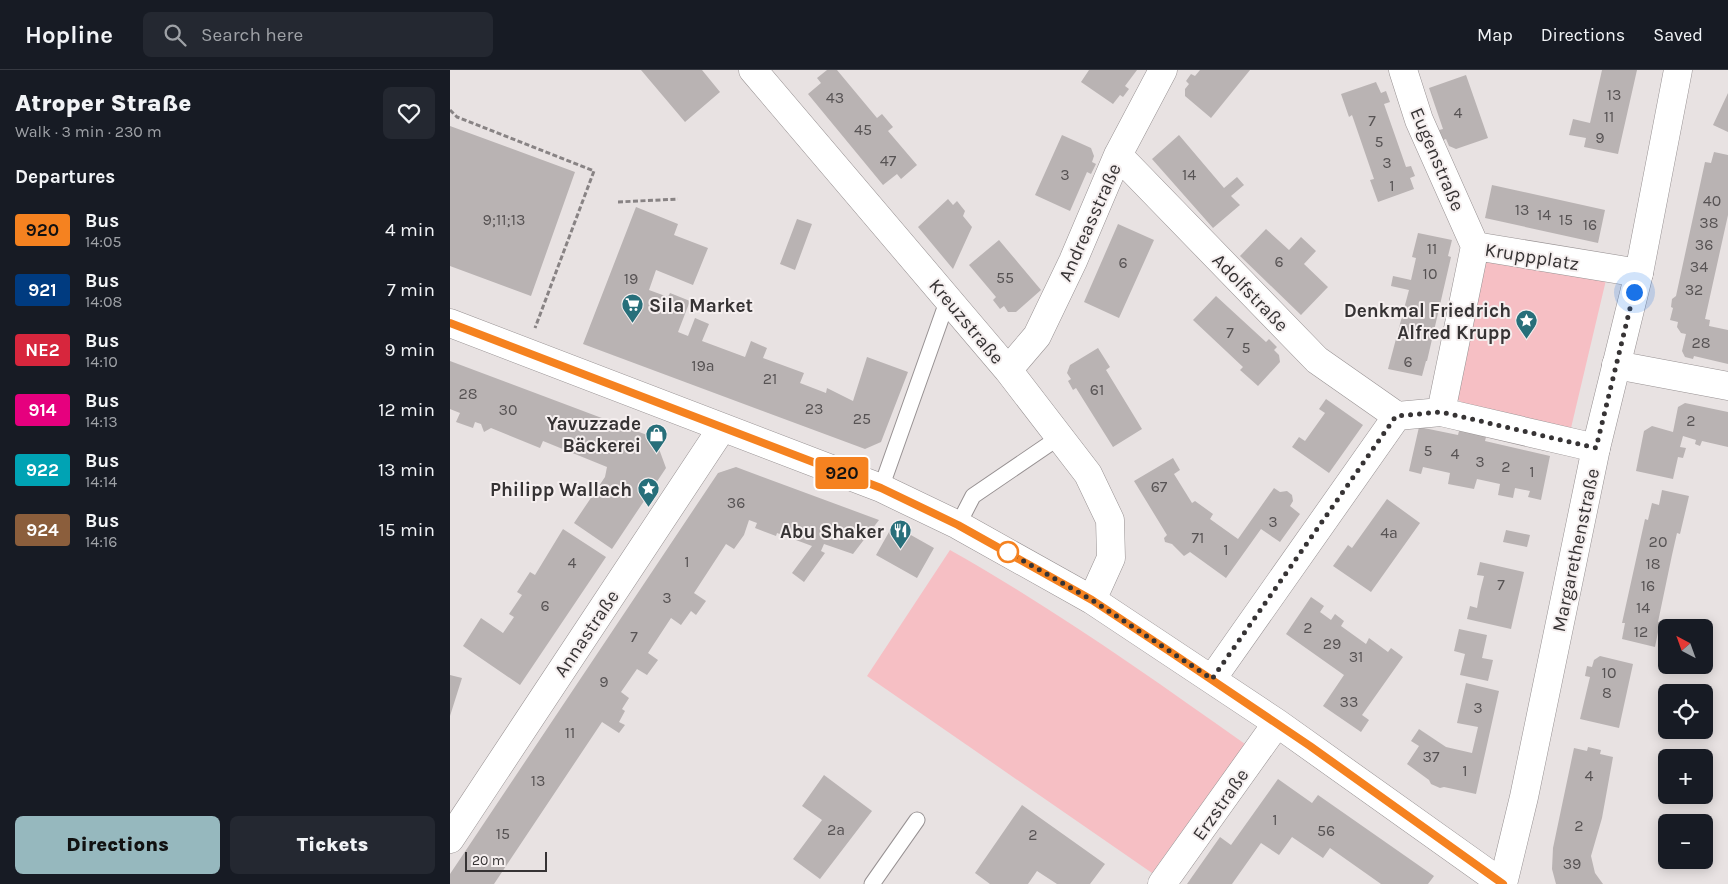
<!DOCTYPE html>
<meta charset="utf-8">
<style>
body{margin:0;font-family:Karla,sans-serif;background:#242831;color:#f1f3f6;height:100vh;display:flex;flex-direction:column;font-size:19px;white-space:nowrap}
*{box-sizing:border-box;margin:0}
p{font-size:16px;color:#9ea1a6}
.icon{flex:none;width:28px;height:28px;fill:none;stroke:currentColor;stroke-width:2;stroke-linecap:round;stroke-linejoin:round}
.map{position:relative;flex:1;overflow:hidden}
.side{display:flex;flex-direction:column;background:#171b24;width:450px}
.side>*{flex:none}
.badge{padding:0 10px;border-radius:4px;font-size:18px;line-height:32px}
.needle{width:32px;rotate:319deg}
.controls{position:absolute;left:1208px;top:549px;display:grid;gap:10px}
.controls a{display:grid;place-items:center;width:55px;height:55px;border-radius:8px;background:#171b24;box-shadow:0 2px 12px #0003;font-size:25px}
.scale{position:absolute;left:15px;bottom:12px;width:82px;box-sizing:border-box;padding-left:5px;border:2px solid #363334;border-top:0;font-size:14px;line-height:18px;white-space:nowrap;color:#363334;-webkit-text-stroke:4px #f5efef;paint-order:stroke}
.you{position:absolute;width:25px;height:25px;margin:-12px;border:4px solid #fff;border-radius:50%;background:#1a73e8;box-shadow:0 0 0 8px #1a73e833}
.map>.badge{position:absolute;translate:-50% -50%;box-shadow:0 0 0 2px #fff}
h2{padding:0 15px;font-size:19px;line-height:45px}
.round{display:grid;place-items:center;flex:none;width:52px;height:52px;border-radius:8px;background:#242831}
.overview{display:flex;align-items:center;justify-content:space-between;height:85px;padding:0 15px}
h1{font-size:24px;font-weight:800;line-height:38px}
.action{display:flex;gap:10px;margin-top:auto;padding:10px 15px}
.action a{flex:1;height:58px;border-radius:8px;background:#96b8be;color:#111;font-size:20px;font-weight:800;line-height:58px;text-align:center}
.action a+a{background:#242831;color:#f1f3f6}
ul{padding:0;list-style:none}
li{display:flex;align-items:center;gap:15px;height:60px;padding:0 15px}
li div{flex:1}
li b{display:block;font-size:19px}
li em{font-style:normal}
li .badge{min-width:55px;font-weight:700;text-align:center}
header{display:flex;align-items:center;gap:30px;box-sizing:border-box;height:70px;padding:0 25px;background:#171b24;border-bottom:1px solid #363941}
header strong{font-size:24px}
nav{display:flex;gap:28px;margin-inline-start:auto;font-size:18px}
.search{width:350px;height:45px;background:#242831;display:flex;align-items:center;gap:12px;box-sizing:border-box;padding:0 18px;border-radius:8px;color:#9ea1a6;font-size:19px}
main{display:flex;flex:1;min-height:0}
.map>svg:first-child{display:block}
</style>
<header>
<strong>Hopline</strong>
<div class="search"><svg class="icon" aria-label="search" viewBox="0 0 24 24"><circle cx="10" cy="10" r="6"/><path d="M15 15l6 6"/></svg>Search here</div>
<nav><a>Map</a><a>Directions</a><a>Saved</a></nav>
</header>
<main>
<section class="side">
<div class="overview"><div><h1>Atroper Straße</h1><p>Walk · 3 min · 230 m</p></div><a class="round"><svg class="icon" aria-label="heart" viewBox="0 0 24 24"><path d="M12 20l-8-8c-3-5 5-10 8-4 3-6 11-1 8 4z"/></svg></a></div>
<h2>Departures</h2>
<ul>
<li><span class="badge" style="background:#f58220;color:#111">920</span><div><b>Bus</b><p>14:05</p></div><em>4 min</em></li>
<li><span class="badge" style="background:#003b80;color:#fff">921</span><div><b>Bus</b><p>14:08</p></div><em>7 min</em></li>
<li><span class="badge" style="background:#d7263d;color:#fff">NE2</span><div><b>Bus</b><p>14:10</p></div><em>9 min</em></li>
<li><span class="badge" style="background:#e6007e;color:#fff">914</span><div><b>Bus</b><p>14:13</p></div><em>12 min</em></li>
<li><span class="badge" style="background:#00a3b4;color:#fff">922</span><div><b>Bus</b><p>14:14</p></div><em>13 min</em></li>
<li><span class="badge" style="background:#8b5e3c;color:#fff">924</span><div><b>Bus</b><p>14:16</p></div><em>15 min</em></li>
</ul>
<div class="action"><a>Directions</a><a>Tickets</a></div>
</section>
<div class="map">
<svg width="1278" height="814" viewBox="0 0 1278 814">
<rect width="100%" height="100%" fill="#e8e2e2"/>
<path fill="#f6bfc4" d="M1034 189 1156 210 1121 358 1013 333 1005 328Z
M500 480C603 538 699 606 795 674L702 803 417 606Z"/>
<path fill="#b9b3b3" d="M191 0H252L270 22 235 52Z
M377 0H387L427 48 432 44 443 57 438 61 467 95 451 109 447 104 433 115 358 24 371 13 367 8Z
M639 0H687L675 16 679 19 673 27 670 25 663 34 631 12Z
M750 0H800L761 48 735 26V19L739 14 736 11 741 4 745 6Z
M1152 0H1187L1168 84 1134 77 1136 68 1119 65 1123 49 1140 53Z
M1016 5 1038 68 1006 79 999 76 996 69 993 70 989 60 993 59 979 18Z
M926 12 931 23 936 21 940 32 934 34 956 97 961 96 965 106 960 108 964 119 928 132 920 110 924 109 902 45 899 47 891 24Z
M1278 23V62L1263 55Z
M0 56 125 102 81 226 0 196Z
M612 65 641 78 644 86 642 92 646 94 641 104 637 102 620 141 585 125Z
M729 65 774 118 787 107 794 115 781 126 790 135 763 158 702 89Z
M1264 82 1278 85V145L1255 249 1260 250 1259 256 1278 260V294L1244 286 1243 289 1235 287 1232 281 1236 264 1231 263 1227 257 1228 252 1220 250 1223 238 1221 237 1222 229 1226 226 1255 92 1261 93Z
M1042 115 1155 140 1148 173 1035 148Z
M498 129 503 135 507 131 515 141 513 146 522 157 503 199 468 157Z
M186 137 228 154 224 165 258 178 243 215 206 200 199 220 218 227 220 223 240 231 228 262 238 266 245 248 259 254 252 271 295 287 301 271 317 278 313 288 354 303 350 313 376 323 377 318 403 331 417 287 458 302 431 372 415 379 133 274Z
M347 149 362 154 345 200 330 194Z
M668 154 704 170 669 248 634 232Z
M816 159 839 180 851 167 866 181 854 194 878 217 851 245 790 186Z
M968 163 1002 170 998 186 1001 187 977 291H976L972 306 938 299 959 220 941 216 943 206 961 210 966 188 962 187Z
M549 170 591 220 566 242H558L554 236 550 239 543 230 546 227 519 195Z
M766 226 816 272 819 269 827 277 824 280 829 285 830 292 808 316 790 300 793 297 743 250Z
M648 278 660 297 656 300 692 359 663 377 626 318 623 320 618 311 621 309 617 303 620 295Z
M0 291 205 368 216 398 162 479 124 453 155 407 157 397 93 371 90 378 41 358 34 362 31 354 25 352 23 358 6 352 10 343 0 339Z
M876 329 913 355 879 403 842 377 849 367 855 371 875 343 869 339Z
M1235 333 1278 342V377L1252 371 1250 376 1245 374 1246 370 1233 366 1230 377 1236 378 1233 388 1228 387 1223 409 1186 401 1194 361 1202 356 1223 362 1228 337Z
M969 357 1008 365 1009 361 1015 358 1034 362 1036 367 1035 371 1100 386 1091 430 1078 427 1080 421 1065 418 1063 428 1048 425 1050 414 1027 409 1024 419 998 414 1000 403 973 397 971 404 959 401Z
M723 388 730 400 724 404 742 433 745 431 763 444 760 449 788 469 824 418 830 422 837 421 842 425 843 431 840 436 850 444 830 472 811 459 776 508 740 482 734 486 722 474 715 472 714 468 717 465 684 411Z
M286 397 429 450 403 484 374 474 371 481 375 483 354 512 342 503 362 476 327 463 326 466 305 458 307 453 299 450 294 465 284 479 276 474 244 523 256 531 246 545 241 541 231 555 221 548 198 583 208 590 197 605 187 599 171 622 179 628 172 639 175 641 169 652 175 655 169 663 152 652 44 814H0V804L268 403Z
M1212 420 1239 426 1230 464 1227 463 1222 485 1208 552H1210L1205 577 1172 569 1175 553H1172L1195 449 1198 450 1202 433 1209 435Z
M937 429 970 453 921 522 883 496 898 475 902 478Z
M443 455 484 478 467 508 426 485Z
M113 459 156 487 70 615 13 576 31 548 53 563 64 547 59 544 72 525 67 522 80 502 85 505Z
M1056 460 1080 465 1077 477 1053 472Z
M1030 492 1074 502 1061 559 1017 549 1020 536 1027 538 1030 522 1034 506 1027 505Z
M861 527 874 536 870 542 881 550 885 544 894 551 891 556 916 574 919 568 938 582 941 578 953 587 912 645 919 650 911 662 873 636 894 605 836 564Z
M1009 559 1037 565 1032 588 1043 590 1038 611 1010 605 1015 584 1004 581Z
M1150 586 1183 594 1169 658 1130 649 1140 607 1135 606 1137 596 1142 597 1144 590Z
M0 605 12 608 0 646Z
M1016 613 1049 621 1026 724 994 717 990 718 981 714 979 710 957 694 969 676 961 671 969 659 996 677 1022 683 1028 657 1007 653Z
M1138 677 1151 680 1150 684 1163 687 1152 748 1141 786 1145 803 1153 814H1106L1102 799 1103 778 1124 678 1137 681Z
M374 705 422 741 370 809 343 789 372 750 352 736Z
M828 709 862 733 868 725 984 806 978 814H931L880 778 873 788 842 767 829 785 811 773 782 814H737L770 767 781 775Z
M572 735 655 794 640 814H607L587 801 578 814H540L525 803Z"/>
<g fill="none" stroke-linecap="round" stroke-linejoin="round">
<defs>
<path id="service" d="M431 418 498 229
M508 455 523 426 611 366
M422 814 467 750"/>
<path id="minor" d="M303 0 558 300 638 404 660 450 661 488 642 530
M953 0 969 50 1025 176
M668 85 867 290 947 346
M0 253 431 418 508 455 642 530 827 653 1053 814
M1166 295 1278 316
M558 300 587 266 623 191 668 85 713 0
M991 342 1025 176 1189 203
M947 346 991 342 1146 378
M762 609 947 346
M0 769 272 358
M712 814 827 653"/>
<path id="secondary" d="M1053 814 1074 727 1146 378 1189 203 1228 0"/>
</defs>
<use href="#service" stroke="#979192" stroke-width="17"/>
<use href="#minor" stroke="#979192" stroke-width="29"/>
<use href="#secondary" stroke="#979192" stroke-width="29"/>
<path stroke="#888384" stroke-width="3" stroke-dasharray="5 2.5" stroke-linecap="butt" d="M0 40 7 47 144 101 85 258
M168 132 228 129"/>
<use href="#service" stroke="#fff" stroke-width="15"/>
<use href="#minor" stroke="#fff" stroke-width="28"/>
<use href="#secondary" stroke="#fff" stroke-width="28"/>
</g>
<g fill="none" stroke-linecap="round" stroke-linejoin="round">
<defs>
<path id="line" d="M0 253 431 418 508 455 642 530 719 581 860 676 1053 814"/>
</defs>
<use href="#line" stroke="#fff" stroke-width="11"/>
<use href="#line" stroke="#f58220" stroke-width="8"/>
<path stroke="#363334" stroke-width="5" stroke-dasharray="0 9" d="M558 482 642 530 762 609 946 346 991 342 1146 378 1184 222"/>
</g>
<defs>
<symbol id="supermarket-pin" viewBox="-11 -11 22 30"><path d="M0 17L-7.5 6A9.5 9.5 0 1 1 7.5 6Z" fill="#276f7a" stroke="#f5efef"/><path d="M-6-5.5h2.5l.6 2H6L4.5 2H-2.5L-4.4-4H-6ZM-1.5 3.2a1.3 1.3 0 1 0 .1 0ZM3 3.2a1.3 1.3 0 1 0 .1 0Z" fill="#fff"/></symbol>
<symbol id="sight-pin" viewBox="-11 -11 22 30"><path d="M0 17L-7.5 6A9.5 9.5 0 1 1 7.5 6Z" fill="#276f7a" stroke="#f5efef"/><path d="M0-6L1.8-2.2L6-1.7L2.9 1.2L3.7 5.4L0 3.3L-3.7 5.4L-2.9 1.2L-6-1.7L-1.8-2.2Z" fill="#fff"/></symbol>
<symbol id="shop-pin" viewBox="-11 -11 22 30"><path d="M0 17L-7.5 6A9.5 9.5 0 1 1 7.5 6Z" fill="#276f7a" stroke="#f5efef"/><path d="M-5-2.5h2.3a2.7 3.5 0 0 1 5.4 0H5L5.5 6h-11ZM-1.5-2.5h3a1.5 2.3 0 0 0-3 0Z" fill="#fff"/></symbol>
<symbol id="restaurant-pin" viewBox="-11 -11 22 30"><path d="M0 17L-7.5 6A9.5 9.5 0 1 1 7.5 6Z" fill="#276f7a" stroke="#f5efef"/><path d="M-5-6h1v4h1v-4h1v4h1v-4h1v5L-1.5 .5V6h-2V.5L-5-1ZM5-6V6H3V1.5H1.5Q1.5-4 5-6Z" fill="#fff"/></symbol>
</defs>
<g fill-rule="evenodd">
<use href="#supermarket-pin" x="170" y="222" width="25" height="34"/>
<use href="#sight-pin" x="1064" y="238" width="25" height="34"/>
<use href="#shop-pin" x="194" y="352" width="25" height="34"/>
<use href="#sight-pin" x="186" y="406" width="25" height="34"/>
<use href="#restaurant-pin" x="438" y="448" width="25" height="34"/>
</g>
<circle fill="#fff" stroke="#f58220" stroke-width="2.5" cx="558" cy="482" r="10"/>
<g text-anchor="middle" stroke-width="4" stroke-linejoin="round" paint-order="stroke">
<g font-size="16" fill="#575354">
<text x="1164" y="30">13</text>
<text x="385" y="33">43</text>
<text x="1008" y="48">4</text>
<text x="1159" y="52">11</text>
<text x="922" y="56">7</text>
<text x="413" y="65">45</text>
<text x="1150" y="73">9</text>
<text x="929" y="77">5</text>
<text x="438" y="96">47</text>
<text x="937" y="98">3</text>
<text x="615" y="110">3</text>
<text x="739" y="110">14</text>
<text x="942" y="121">1</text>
<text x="1262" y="136">40</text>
<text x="1072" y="145">13</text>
<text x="1094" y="150">14</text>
<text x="54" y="155">9;11;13</text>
<text x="1116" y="155">15</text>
<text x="1259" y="158">38</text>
<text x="1140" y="160">16</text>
<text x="1254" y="180">36</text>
<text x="982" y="184">11</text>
<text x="829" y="197">6</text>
<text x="673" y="198">6</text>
<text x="1249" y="202">34</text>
<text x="980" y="209">10</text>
<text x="555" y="213">55</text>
<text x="181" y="214">19</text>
<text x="1244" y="225">32</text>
<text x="780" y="268">7</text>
<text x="1251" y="278">28</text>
<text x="796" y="283">5</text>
<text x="958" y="297">6</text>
<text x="253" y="301">19a</text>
<text x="320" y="314">21</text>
<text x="647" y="325">61</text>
<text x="18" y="329">28</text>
<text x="364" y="344">23</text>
<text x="58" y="345">30</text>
<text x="412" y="354">25</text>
<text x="1241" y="356">2</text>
<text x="978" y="386">5</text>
<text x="1005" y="389">4</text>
<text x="1030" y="397">3</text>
<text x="1056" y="402">2</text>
<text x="1082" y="407">1</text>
<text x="709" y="422">67</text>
<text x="286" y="438">36</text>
<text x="823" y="457">3</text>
<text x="939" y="468">4a</text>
<text x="748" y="473">71</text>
<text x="1208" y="477">20</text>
<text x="776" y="485">1</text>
<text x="237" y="497">1</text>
<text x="122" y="498">4</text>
<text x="1203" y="499">18</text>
<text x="1051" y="520">7</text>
<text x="1198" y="521">16</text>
<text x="217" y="533">3</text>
<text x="95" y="541">6</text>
<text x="1193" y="543">14</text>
<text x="858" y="563">2</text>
<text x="1191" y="567">12</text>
<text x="184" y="572">7</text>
<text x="882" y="579">29</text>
<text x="906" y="592">31</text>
<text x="1159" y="608">10</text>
<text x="154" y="617">9</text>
<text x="1157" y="628">8</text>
<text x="899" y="637">33</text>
<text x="1028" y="643">3</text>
<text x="120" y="668">11</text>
<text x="981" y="692">37</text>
<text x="1015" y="706">1</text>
<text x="1139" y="711">4</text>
<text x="88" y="716">13</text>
<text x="825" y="755">1</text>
<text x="1129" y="761">2</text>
<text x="386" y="765">2a</text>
<text x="876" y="766">56</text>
<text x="53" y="769">15</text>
<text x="583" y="770">2</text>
<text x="1122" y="799">39</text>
</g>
<g font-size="19" fill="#363334" stroke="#f5efef">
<text transform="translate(988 89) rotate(67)" y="7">Eugenstraße</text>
<text transform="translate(639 152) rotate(-66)" y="7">Andreasstraße</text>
<text transform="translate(1082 186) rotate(9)" y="7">Kruppplatz</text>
<text transform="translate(801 222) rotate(46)" y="7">Adolfstraße</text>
<text transform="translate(517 251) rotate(50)" y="7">Kreuzstraße</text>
<text transform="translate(1125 480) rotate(-78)" y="7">Margarethenstraße</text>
<text transform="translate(136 563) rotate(-56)" y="7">Annastraße</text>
<text transform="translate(770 734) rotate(-55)" y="7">Erzstraße</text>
</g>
<g font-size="19" font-weight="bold" fill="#363334" stroke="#f5efef" text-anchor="end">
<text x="199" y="242" text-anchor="start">Sila Market</text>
<text x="1061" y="247">Denkmal Friedrich<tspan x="1061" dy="22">Alfred Krupp</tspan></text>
<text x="191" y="360">Yavuzzade<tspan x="191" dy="22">Bäckerei</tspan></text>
<text x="182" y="426">Philipp Wallach</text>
<text x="434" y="468">Abu Shaker</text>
</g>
</g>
</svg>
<div class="controls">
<a><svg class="needle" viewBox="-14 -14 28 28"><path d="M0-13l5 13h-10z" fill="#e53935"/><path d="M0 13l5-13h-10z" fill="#9ea1a6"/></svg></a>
<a><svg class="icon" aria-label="locate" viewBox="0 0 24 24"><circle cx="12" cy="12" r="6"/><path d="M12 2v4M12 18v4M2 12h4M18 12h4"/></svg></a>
<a>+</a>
<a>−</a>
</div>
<div class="scale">20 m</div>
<div class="you" style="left:1184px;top:222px"></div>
<b class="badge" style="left:392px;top:403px;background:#f58220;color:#111">920</b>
</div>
</main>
